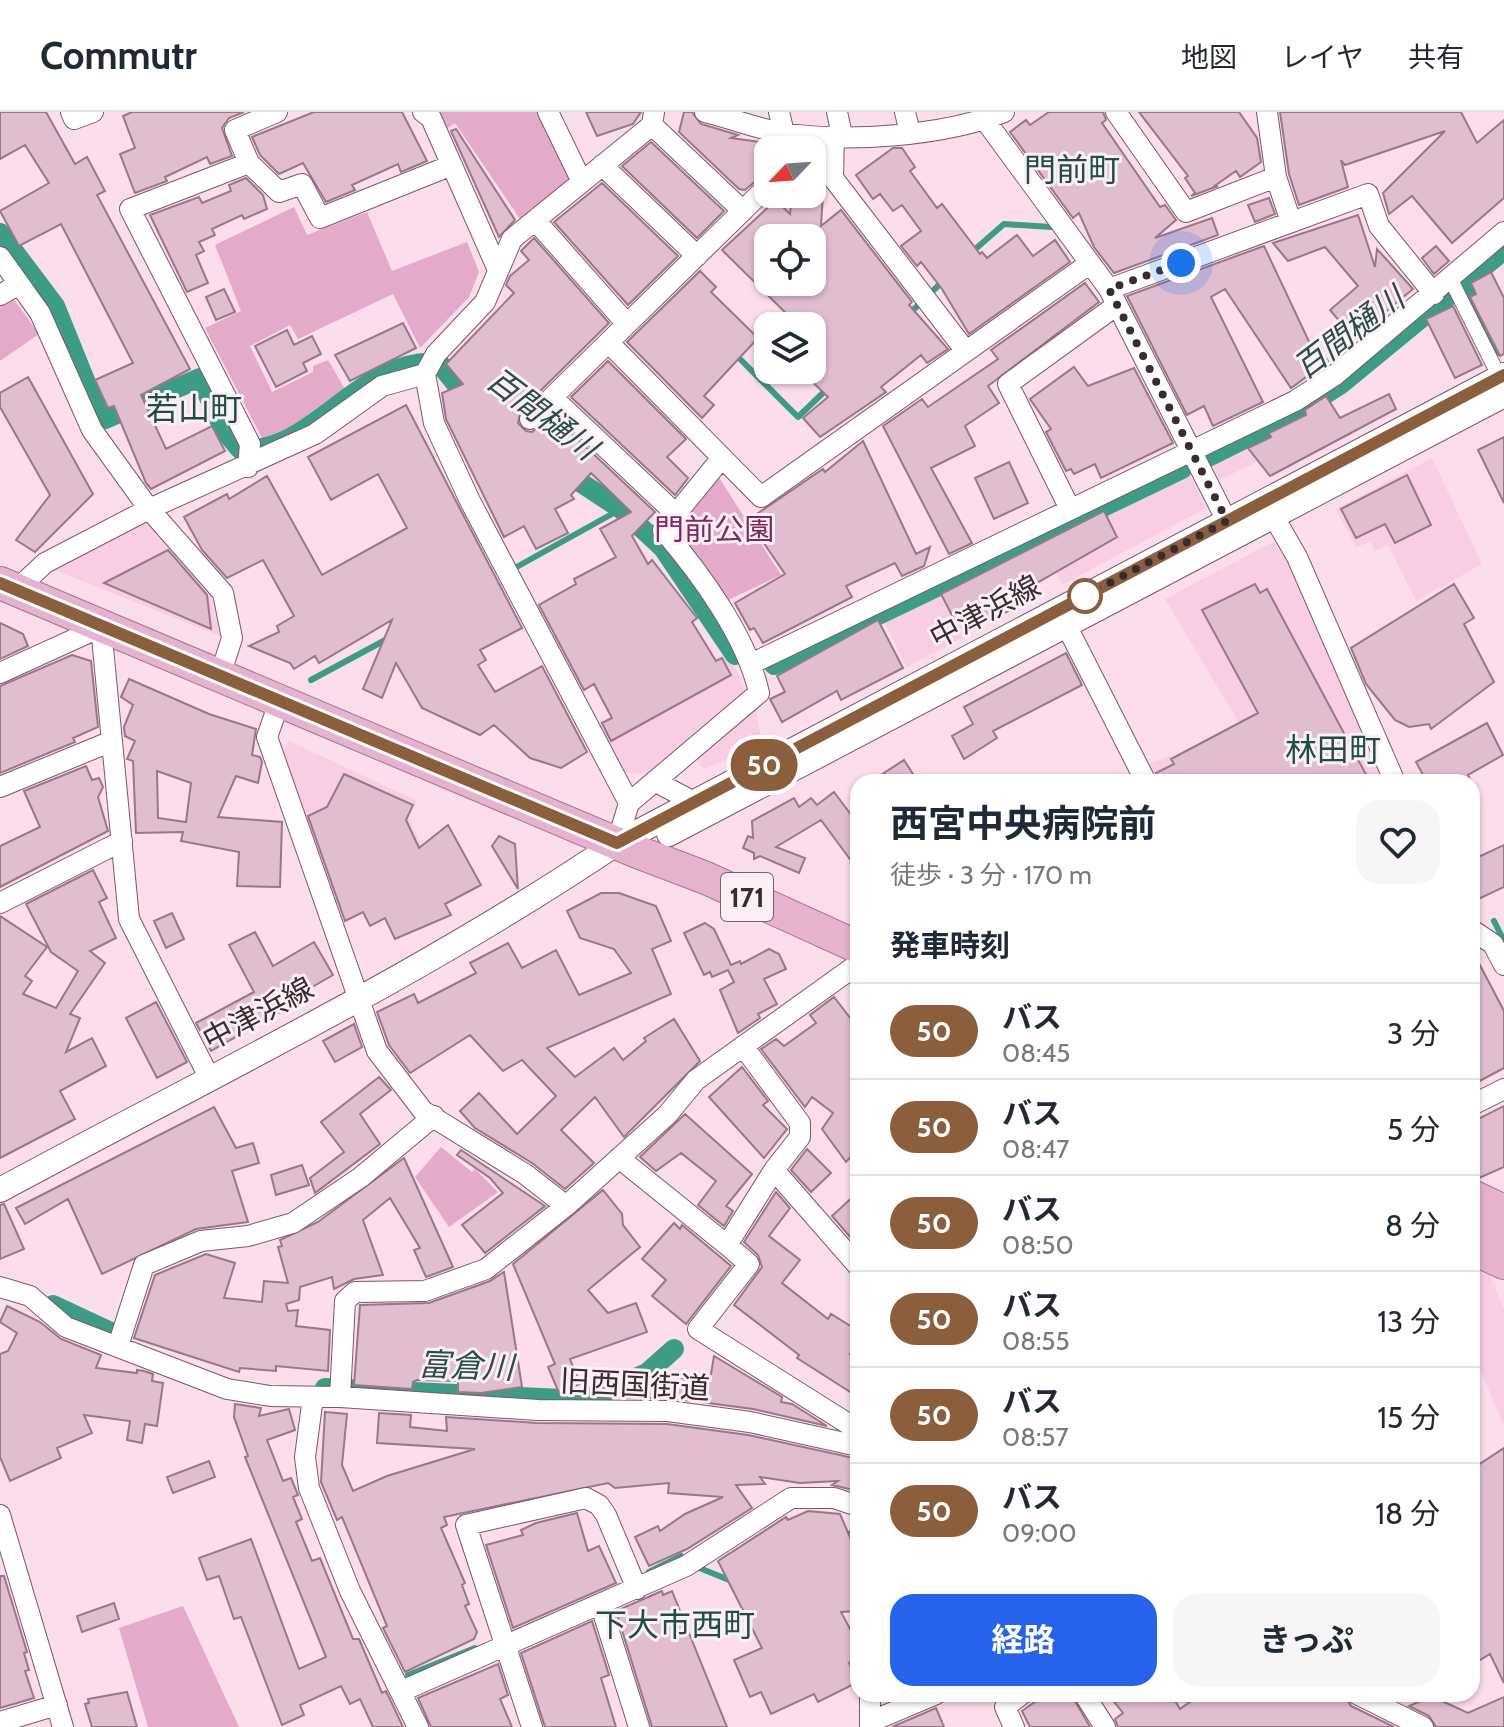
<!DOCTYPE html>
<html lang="ja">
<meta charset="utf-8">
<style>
body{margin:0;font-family:Cabin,"Noto Sans JP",sans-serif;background:#f6f6f7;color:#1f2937;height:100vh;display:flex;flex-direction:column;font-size:30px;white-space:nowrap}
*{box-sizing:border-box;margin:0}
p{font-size:26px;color:#747a83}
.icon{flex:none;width:44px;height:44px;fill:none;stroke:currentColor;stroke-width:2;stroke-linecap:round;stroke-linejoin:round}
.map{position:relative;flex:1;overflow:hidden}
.drawer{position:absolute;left:850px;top:662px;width:630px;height:928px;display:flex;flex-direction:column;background:#fff;border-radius:24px;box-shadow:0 2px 6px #0004}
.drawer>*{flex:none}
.badge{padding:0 16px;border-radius:26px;font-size:28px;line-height:52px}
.needle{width:52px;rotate:245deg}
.buttons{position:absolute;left:754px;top:24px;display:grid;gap:16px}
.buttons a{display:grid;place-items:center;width:72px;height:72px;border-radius:16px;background:#fff;box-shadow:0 2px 6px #0004;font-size:40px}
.you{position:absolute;width:40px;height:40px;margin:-20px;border:6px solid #fff;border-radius:50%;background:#1a73e8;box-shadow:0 0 0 12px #1a73e833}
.map>.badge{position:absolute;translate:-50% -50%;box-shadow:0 0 0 4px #fff}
h2{padding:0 40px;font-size:30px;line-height:72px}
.round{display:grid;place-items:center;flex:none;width:84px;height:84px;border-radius:24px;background:#f6f6f7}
.head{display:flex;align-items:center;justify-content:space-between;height:136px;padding:0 40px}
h1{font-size:38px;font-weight:700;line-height:60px}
.cta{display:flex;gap:16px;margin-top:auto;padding:16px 40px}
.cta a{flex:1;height:92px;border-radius:24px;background:#2563eb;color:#fff;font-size:32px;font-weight:700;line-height:92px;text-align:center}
.cta a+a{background:#f6f6f7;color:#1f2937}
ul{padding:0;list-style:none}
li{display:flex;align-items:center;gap:24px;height:96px;padding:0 40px;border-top:2px solid #e0e1e3}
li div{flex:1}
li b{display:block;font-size:30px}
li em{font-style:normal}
li .badge{min-width:88px;font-weight:700;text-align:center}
header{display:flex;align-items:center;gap:48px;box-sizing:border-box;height:112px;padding:0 40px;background:#fff;border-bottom:2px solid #e0e1e3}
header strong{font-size:38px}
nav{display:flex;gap:44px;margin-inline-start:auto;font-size:28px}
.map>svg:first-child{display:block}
</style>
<header>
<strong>Commutr</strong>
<nav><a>地図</a><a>レイヤ</a><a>共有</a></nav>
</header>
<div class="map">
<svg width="1504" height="1615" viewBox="0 0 1504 1615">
<rect width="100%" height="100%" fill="#fbddec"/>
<path fill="#f9cde4" d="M1258 326 1267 345 1219 368 1211 349Z
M1432 346 1482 452 1416 489 1388 433 1375 439 1370 430 1356 435 1336 397Z
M1188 358 1206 396 1062 473 1041 429Z
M144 411 154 415 211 483 220 524 55 458Z
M1273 430 1285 446 1386 670H1157L1148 652 1169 644 1172 646 1239 611 1165 487Z
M947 473 973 520 907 555 882 505Z
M728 540 748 585 648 662 619 660 594 613Z
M755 595 763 634 703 657 695 644Z
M289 629 417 689 408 705 425 741 329 786 281 642Z
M1472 1152 1489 1161 1504 1197V1313L1472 1239Z"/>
<path fill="#e3aac9" d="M429 0H539L572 62 570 73 522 110 455 11 444 19Z
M294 95 307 123 367 100 392 159 467 130 479 160 469 185 420 236 393 182 298 227 290 213 250 234 272 280 313 260V254L328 248 346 279 299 313 263 328 205 216 241 199 215 133Z
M12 185 39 222 0 249V193Z
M718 364 781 463 726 489 673 414Z
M441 1035 472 1060 475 1057 498 1080 449 1115 415 1065Z
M183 1494 239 1615H148L119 1516Z"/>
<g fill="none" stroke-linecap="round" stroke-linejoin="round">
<path stroke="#3b9d86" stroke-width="6" d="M972 140 1004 112 1051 115
M909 202 944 168
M735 242 798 305 827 277
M513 457 621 397
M311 568 389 526
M1494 809 1504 829
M842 1424 855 1420
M697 1455 734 1470
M649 1460 681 1444
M408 1563 475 1536"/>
<path stroke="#3b9d86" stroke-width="20" d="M0 121 55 194 99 303 105 307 200 266 224 318 240 337C314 344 358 244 439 251L473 293
M1462 172 1496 234
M1206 346 1296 301 1341 272 1504 138
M560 357 621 397 663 436 735 543
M774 553 1182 357
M53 1193 113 1221
M325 1276 586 1288 647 1261 674 1237"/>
</g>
<path fill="#e1bdd0" stroke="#987788" stroke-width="2" fill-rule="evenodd" d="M0 0H46L75 52 87 45 105 79 97 83 190 257 141 283 166 337 212 314 225 339 151 377 146 371 114 294 108 296 95 268 133 251 61 112 19 134 0 99 49 71 25 33 0 47Z
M132 0H244L229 6 222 16 232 44 210 52 207 45 165 65 167 69 135 81 120 42 135 36 123 4Z
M314 0H402L427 49 401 60 398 52 352 73 355 78 326 90 303 51 279 62 260 43 252 25Z
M586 0H641L633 12 597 24Z
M684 0H692L701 12 738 23 731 26 767 31 765 61 745 78 739 77 679 20Z
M1049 0H1103L1106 8 1102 11 1160 95 1165 93 1176 108 1155 126 1212 106 1218 123 1114 161 1094 135 1079 101 1073 106 1010 20 1026 8 1030 13Z
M1139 0H1239L1257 26 1261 50 1240 65 1236 59 1213 75 1218 74 1191 84 1195 81 1185 66 1188 64Z
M1280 0H1461L1477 31 1504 8V86L1452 131 1412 84 1389 102 1383 81 1445 19 1345 53 1341 48 1348 75 1299 93 1289 62Z
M456 17 515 108 499 125 451 19Z
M651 30 724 99 697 126 622 54Z
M893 36H902L915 55 910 59 937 96 942 92 980 142 982 140 987 146 1017 123 1033 144 1055 128 1070 150 969 222 942 177 921 150 917 154 901 134 921 119 902 93 893 99 880 82 873 87 856 63Z
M246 66 263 83 267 97 244 107 242 103 212 117 215 123 199 130 204 139 196 143 208 171 187 180 150 103 199 85 202 91 231 79 229 73Z
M602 71 678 144 628 193 554 110Z
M792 82H823L821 114 841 98 912 190 909 193 948 237 927 251 921 243 881 275 886 280 820 325 803 306 828 285 800 258H812V242L820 234 812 227V214H799L722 138 776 88 790 102ZM768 126H812V170H768Z
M1269 86 1275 102 1255 110 1248 93Z
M1358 103 1375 155 1377 137 1413 177 1354 226 1330 198 1358 174 1325 135 1288 149 1273 131Z
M534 126 609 211 521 298 518 311 526 319 532 320 552 303 655 400 632 424 648 452 652 448 697 506 692 510 716 549 722 546 731 563 611 629 602 611 612 606 594 572 584 578 539 493 576 472 574 467 616 445 600 417 631 400 591 361 571 383 574 387 555 397 568 421 536 437 524 414 504 425 446 307 442 281 463 272 446 252 514 181 506 173 510 164 529 148 521 139Z
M1264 134 1313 238 1318 235 1328 249 1291 276 1225 177 1211 185 1263 290 1213 314 1204 294 1187 303 1127 184Z
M1436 134 1449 149 1434 162 1422 146Z
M700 159 716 175 711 180 758 226 704 284 714 293 702 306 627 230Z
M1491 160 1504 186V242L1500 244 1470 185 1476 182 1471 171Z
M1085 171 1099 190 988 274 999 291 965 314 975 334 931 356 972 431 949 442 883 314 922 287 928 295 998 247 991 238Z
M224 177 235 200 216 208 206 185Z
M1453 194 1482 253 1455 266 1426 207Z
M403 211 416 236 350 269 335 243Z
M287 218 294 233 312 224 321 242 303 251 307 259 276 275 255 234Z
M608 249 686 327 667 345 688 366 675 383 571 285Z
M1074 255 1088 274 1134 256 1173 331 1101 366 1095 352 1074 362 1071 357 1066 359 1046 320 1051 317 1030 287Z
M28 265 93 382 35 440 16 428 50 383 0 295V281Z
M1389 282 1396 297 1270 364 1248 336 1271 325 1269 321 1306 303 1305 298 1326 284 1340 306Z
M406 293 522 516 480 538 486 548 478 553 495 580 542 554 587 640 561 656 530 646 494 613 480 623 422 596 396 551 382 586 363 577 392 508 319 551 315 544 294 557 290 551 249 534 279 520 277 514 294 504 263 448 227 466 202 438 184 405 227 382 229 387 267 364 322 463 407 416 378 362 331 388 308 345Z
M1504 325V391L1478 338Z
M863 329 916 442 930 435 924 454 902 464 895 451 846 474 852 485 763 531 754 516 750 518 735 491 785 462 748 408 823 357 825 360Z
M1009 350 1028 391 994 407 975 366Z
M1407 363 1431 413 1395 431 1385 412 1356 426 1341 397Z
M1104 399 1117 425 1030 475 1036 486 985 510 979 498 956 511 941 482Z
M168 438 207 483 211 517 104 471Z
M1255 472 1260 481 1267 477 1370 670H1159L1156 661 1174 652 1171 647 1258 601 1202 498Z
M1454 472 1474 506 1464 512 1494 570 1431 617 1429 612 1409 615 1395 608 1366 572 1351 536Z
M878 508 903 556 841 588 837 579 782 610 770 587 785 580 777 564Z
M0 511 23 522 28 534 0 547Z
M1066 541 1082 573 993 619 997 626 964 647 952 624 973 612 964 595Z
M72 543 91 549 98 615 73 626 75 630 0 661V574Z
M129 567 209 602 256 617 252 643 260 645 262 650 258 671 236 664 218 705 282 710 280 775 237 774 239 740 181 729 183 720 136 721 133 649 127 647 135 629 125 624 124 615 133 593 121 585ZM157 659 191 671 186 710 158 706Z
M1487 611 1503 643 1468 663 1471 670H1427L1416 650Z
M904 648 918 670H870Z
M86 654 92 668 99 666 103 675 98 685 108 719 0 775V734L40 715 24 679Z
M344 662 413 693 406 708 419 736 448 713 481 773 445 792 451 803 395 827 385 806 370 814 363 800 345 809 308 704 327 695Z
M834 680 858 712V758L821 708 776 735 805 746 799 761 760 744 754 747V741L743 736 748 724 753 726 752 709 794 686 799 695 811 686 817 693Z
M499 724 515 732 518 777 492 734Z
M1504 733V775L1472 790V748Z
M93 758 107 786 99 790 116 826 90 839 105 851 70 902 80 906 66 940 92 926 106 954 60 979 75 1007 0 1046V804L47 835 25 864 32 869 23 882 56 896 78 859 51 840 26 792Z
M601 781H619L656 794 671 829 652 837 671 882 547 936 575 965 614 936 623 948 646 929 644 926 674 907 700 949 624 1025 595 985 561 1018 594 1051 565 1077 532 1051 475 1016 460 999 479 981 517 1022 556 984 522 948 503 959 470 923 410 961 389 933 377 900 414 882 418 891 476 861 470 851 508 831 522 856 556 838 579 883 631 861 614 837 580 826 567 799Z
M172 801 184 827 166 836 154 809Z
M705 811 714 817 731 853 740 849 741 852 769 837 779 842 786 857 764 867 777 892 758 902 760 906 738 921 720 878 734 870 728 858 712 865 710 860 704 863 684 821Z
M255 820 273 854 314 830 333 863 300 882 303 887 211 939 196 911 254 880 229 833Z
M1472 838 1504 899V956L1472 973Z
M834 885 858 916V1037L846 1050 822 1017 833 1001 812 985 805 995 761 937 776 927 784 934 816 911 810 903Z
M156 890 187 950 157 966 126 906Z
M354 912 362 935 335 950 323 929Z
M742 955 768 989 763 993 787 1017 764 1046 709 985Z
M379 965 391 978 360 1002 380 1032 315 1081 310 1066 344 1040 321 1010Z
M1504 994V1055L1479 1066 1472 1065V1010Z
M214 995 236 1036 253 1031 259 1051 232 1059 248 1110 196 1117 102 1162 68 1087 25 1112 16 1096Z
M685 1002 752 1062 726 1094 733 1099 724 1114 698 1093 716 1069 681 1041 656 1059 640 1045Z
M807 1037 831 1061 811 1080 791 1058Z
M461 1038 545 1094 485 1141 462 1113 503 1081 490 1066 457 1043Z
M404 1046 453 1155 426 1165 414 1138 420 1136 390 1086 363 1108 383 1163 354 1167 334 1177 332 1165 300 1175 299 1188 286 1192 288 1199 298 1198 296 1214 330 1218 328 1259 276 1254V1259L240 1256 239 1260 134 1226 155 1163 206 1142 235 1151 224 1186 262 1190 264 1169 288 1171 278 1135 282 1134 280 1128 318 1110Z
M302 1053 309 1073 276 1083 271 1063Z
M603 1078 622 1102 623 1113 640 1135 588 1178 608 1201 636 1191 647 1220 570 1247 580 1272 559 1281 548 1255 555 1252 513 1152Z
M776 1080 790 1096 769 1124 800 1148 782 1171 828 1207 831 1202 857 1218 851 1227 857 1231 850 1242 858 1247V1285L797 1246 799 1243 734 1193 762 1155 758 1143 744 1130Z
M858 1080V1134L832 1104Z
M4 1092 24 1137 0 1147V1093Z
M674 1111 680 1117 682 1113 731 1154 686 1212 652 1184 666 1168 642 1147Z
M504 1160 522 1275 481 1281 458 1280V1269L417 1268 413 1270 412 1277 354 1273 360 1193 429 1191 490 1169Z
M7 1194 40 1210 61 1227 101 1243 96 1256 137 1261V1258L144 1259 153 1262 152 1269 163 1271 157 1314 145 1312 142 1331 127 1328 130 1309 84 1303 92 1321 57 1336 61 1346 10 1369 0 1345V1242L8 1239 17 1221 0 1210Z
M714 1244 782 1285 781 1290 792 1292 827 1314 753 1297 670 1286H611L636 1274 647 1276 649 1264 710 1268Z
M235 1292 261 1296 259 1304 289 1297 295 1318 267 1328 283 1369 291 1366 298 1383 293 1385 302 1407 296 1410 312 1449 320 1446 353 1527H359L382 1581 386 1579 403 1615H373L360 1587 350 1592 341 1574 300 1593 304 1603 282 1613 241 1505 234 1507 219 1464 207 1468 199 1446 251 1427 299 1557 326 1545 245 1345 248 1344 234 1305Z
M325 1300 347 1302 342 1353 353 1379 387 1364 475 1337 377 1331 379 1301 411 1303 410 1315 447 1319 446 1305 537 1311 667 1312 748 1323 858 1347V1379L832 1373 838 1369 800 1371 760 1365 765 1372 736 1373 752 1396 687 1437 649 1454 635 1425 658 1414 660 1419 685 1402 723 1385 668 1381 669 1371 615 1376 608 1371 444 1405 447 1413 441 1416 465 1471 462 1473 469 1492 465 1494 477 1520 474 1527 405 1560 383 1516 387 1514 342 1405 337 1408 321 1370Z
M1504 1336V1571L1490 1542 1472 1553V1357Z
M209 1349 215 1365 173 1381 167 1365Z
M808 1399 840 1402 852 1430 856 1429 858 1499 841 1500 858 1532V1546L849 1551 858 1570 818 1590 814 1582 771 1602 761 1580 750 1585 734 1548 762 1536 718 1449 786 1405 788 1408Z
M577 1401 588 1439 599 1434 616 1471 513 1516 486 1433 523 1423 521 1418 536 1411Z
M0 1464H4L27 1540 24 1541 29 1558 25 1559 34 1586 0 1596Z
M662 1479 663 1483 672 1479 727 1615H652L616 1499Z
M114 1491 119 1507 82 1520 77 1504Z
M592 1509 609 1563 601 1566 616 1615H545L521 1541Z
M498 1552 508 1583 500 1587 512 1615H431L418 1586Z
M127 1580 137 1615H92L85 1592 89 1591 88 1587Z
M1046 1582H1071L1090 1615H1030L1022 1599Z
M1108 1582H1171L1180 1597 1201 1582H1344L1351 1594 1394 1615H1118L1115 1607 1123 1601Z
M1431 1584 1468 1601 1504 1585V1615H1436L1429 1604 1409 1594Z
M936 1596 944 1615H892Z"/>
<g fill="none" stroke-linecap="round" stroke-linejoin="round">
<defs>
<path id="pedestrian" d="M1451 168 1494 254"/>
<path id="minor" d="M71 0 74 7 93 0
M423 0 431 6 498 158
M548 0 582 70
M705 0C731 6 757 17 783 21 847 31 945 24 1004 0
M779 0 784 21 779 38
M837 0 842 23
M905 0 910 21
M984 0 985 8 1109 177 1227 409
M1116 0 1186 100 1276 65
M1267 0 1276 65 1291 110
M652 13 743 99
M834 23 833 66 965 238
M249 51 235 18 277 0
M602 53 697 144
M535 108 627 212
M0 145 40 201 92 318 149 397 223 481 232 526 220 564
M1109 177 1368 82 1379 114 1434 182
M0 183 19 172
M609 231 761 385 1089 152
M553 286 676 402
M530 307 768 74
M248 355 250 332 130 97 249 51 279 80 302 72 320 106 452 53
M1267 393 1297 445 1395 670
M1070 397 1008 272 1117 193
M16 478 45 451 149 397 315 322 382 274 425 262
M1060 501 1146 670
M753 551 1295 289 1335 263 1504 120
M0 561 101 515 129 807 209 965
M280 588 267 625 377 939 423 999 525 1062 566 1094
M656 670 694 690
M0 675 112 629
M629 691 470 389 434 311 425 262 436 242 485 190 512 127 652 13 654 0
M617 731 629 691 759 581C747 525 700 461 663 418L720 348
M0 791 122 729
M1472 818 1493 832 1504 853
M743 934 800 1011V1025L774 1058
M1472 993 1504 977
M619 1046 727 1133 774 1058 858 1154
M727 1133 749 1152 698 1217 858 1318
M0 1175 30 1184 66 1215 227 1277 270 1284 340 1285 538 1298 668 1299 750 1310 858 1334
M118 1234 144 1153 201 1129 248 1124 293 1111 361 1065 434 1004
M313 1285 305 1345 309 1376 350 1479 418 1615
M340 1285 345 1189 355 1180 425 1179 486 1157 566 1094 667 1003 696 968 858 852
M0 1403 63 1615
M601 1494 639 1615
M402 1579 686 1454 791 1386H834L858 1394
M1084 1582 1105 1615
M1357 1582 1423 1615
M0 1610 57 1593
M870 1610 936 1582
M532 1615 466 1413 586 1386 599 1393 606 1403 637 1477
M870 1615V1582
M1014 1615 1005 1595 1022 1582"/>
<path id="tertiary" d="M669 722 1504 283
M0 1078C207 966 422 863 617 731L1504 263"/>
<path id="trunk" d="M0 471 635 739 706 766 858 835
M1472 1084 1504 1099
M1472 1109 1504 1123
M1472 1136 1504 1151"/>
</defs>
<use href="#pedestrian" stroke="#79596b" stroke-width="16"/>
<use href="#minor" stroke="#79596b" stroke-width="22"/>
<use href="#tertiary" stroke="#79596b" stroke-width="26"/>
<use href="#trunk" stroke="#a67690" stroke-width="34"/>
<use href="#pedestrian" stroke="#fff" stroke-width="14"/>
<use href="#minor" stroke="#fff" stroke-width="20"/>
<use href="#tertiary" stroke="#fff" stroke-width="24"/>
<use href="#trunk" stroke="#e6b2ce" stroke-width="32"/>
</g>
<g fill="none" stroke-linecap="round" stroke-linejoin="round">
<defs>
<path id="line" d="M0 471 617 731 1504 263"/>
</defs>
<use href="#line" stroke="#fff" stroke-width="18"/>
<use href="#line" stroke="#8b5e3c" stroke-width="12"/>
<path stroke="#392b32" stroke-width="8" stroke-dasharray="0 14.4" d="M1085 484 1227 409 1109 177 1181 151"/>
</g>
<circle fill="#fff" stroke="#8b5e3c" stroke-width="4" cx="1085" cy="484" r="16"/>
<g text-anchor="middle" stroke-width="6" stroke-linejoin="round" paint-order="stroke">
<rect fill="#feeff7" stroke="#74666d" stroke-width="2" x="721" y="761" width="52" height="48" rx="6"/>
<g font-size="28" font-weight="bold" fill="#392b32">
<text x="747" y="795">171</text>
</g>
<g font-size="30" fill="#7b295d" stroke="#feeff7">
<text x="714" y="428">門前公園</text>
</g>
<g font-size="30" fill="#392b32" stroke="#feeff7">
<text transform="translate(985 500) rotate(-28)" y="10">中津浜線</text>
<text transform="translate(258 902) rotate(-28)" y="10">中津浜線</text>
<text transform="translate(635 1273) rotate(3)" y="10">旧西国街道</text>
</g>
<g font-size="32" fill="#1a4f43" stroke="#feeff7">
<text x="1072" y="69">門前町</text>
<text x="194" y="308">若山町</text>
<text x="1333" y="649">林田町</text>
<text x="675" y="1524">下大市西町</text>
</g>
<g font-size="32" font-style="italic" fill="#265045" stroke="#feeff7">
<text transform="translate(1349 221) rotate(-37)" y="11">百間樋川</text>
<text transform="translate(542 302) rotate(37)" y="11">百間樋川</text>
<text transform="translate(466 1254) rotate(2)" y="11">富倉川</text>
</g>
</g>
</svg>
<div class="buttons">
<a><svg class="needle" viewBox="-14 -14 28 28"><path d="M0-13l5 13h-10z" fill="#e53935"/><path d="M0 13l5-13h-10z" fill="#747a83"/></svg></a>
<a><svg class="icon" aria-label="locate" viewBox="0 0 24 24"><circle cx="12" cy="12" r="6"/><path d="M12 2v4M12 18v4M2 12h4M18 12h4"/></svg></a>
<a><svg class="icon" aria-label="layers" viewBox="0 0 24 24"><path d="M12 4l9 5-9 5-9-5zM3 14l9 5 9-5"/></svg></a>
</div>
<div class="you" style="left:1181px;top:151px"></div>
<b class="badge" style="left:764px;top:653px;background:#8b5e3c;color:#fff">50</b>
<section class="drawer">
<div class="head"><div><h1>西宮中央病院前</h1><p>徒歩 · 3 分 · 170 m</p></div><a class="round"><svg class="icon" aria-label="heart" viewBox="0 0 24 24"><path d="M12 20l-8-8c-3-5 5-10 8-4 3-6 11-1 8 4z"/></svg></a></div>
<h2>発車時刻</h2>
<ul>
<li><span class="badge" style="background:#8b5e3c;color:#fff">50</span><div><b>バス</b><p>08:45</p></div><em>3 分</em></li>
<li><span class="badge" style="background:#8b5e3c;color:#fff">50</span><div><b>バス</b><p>08:47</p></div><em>5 分</em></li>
<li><span class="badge" style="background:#8b5e3c;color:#fff">50</span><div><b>バス</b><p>08:50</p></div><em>8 分</em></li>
<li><span class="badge" style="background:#8b5e3c;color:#fff">50</span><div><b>バス</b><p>08:55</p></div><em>13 分</em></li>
<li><span class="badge" style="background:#8b5e3c;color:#fff">50</span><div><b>バス</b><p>08:57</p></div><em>15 分</em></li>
<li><span class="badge" style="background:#8b5e3c;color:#fff">50</span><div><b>バス</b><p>09:00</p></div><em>18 分</em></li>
</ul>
<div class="cta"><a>経路</a><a>きっぷ</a></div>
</section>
</div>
